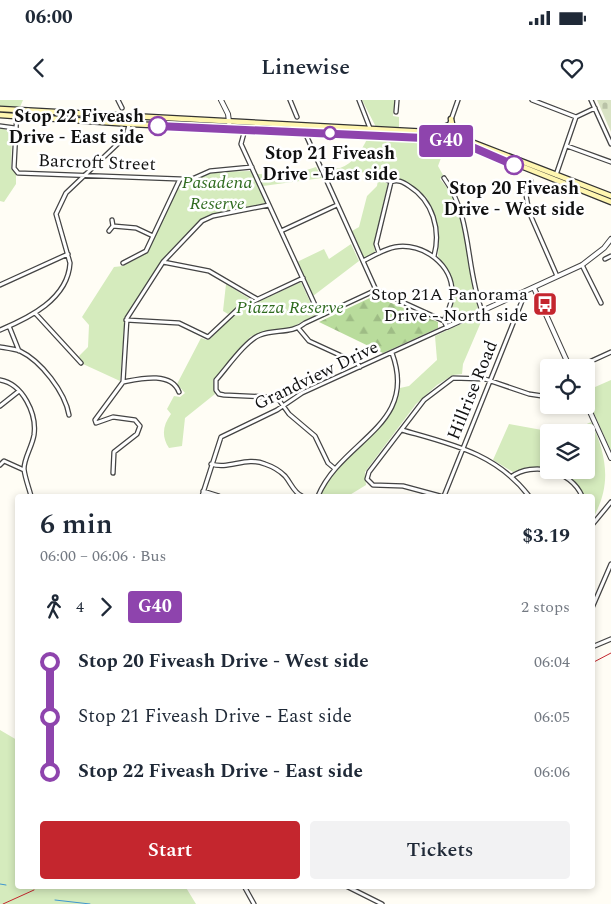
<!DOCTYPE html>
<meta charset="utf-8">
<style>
body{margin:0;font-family:Spectral,serif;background:#f2f2f3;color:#1f2937;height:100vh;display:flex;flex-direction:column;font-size:19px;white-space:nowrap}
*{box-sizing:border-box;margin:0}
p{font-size:16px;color:#747a83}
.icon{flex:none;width:28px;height:28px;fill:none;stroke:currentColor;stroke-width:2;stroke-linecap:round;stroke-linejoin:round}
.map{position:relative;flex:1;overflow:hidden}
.drawer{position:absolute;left:15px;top:394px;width:580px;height:395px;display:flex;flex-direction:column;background:#fff;border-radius:5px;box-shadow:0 2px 8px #0003}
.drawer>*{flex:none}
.badge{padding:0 10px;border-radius:4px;font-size:18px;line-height:32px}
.fabs{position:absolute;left:540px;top:259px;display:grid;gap:10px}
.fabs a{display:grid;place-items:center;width:55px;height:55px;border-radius:5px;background:#fff;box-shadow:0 2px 8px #0003;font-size:25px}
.map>.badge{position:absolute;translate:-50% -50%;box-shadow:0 0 0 2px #fff}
.legs{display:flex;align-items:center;gap:8px;height:55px;padding:0 25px;font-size:16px}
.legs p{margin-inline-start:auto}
.summary{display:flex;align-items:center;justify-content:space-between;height:85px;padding:0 25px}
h1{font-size:28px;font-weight:600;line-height:38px}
.cta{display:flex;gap:10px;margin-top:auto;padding:10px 25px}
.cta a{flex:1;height:58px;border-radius:5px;background:#c4262e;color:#fff;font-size:20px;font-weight:600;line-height:58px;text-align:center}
.cta a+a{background:#f2f2f3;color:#1f2937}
ul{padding:0 25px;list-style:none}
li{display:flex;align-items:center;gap:18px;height:55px;font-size:19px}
li i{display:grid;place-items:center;width:8px;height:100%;margin:0 6px;background:currentColor}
li i::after{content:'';width:12px;height:12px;margin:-6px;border:4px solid;border-radius:50%;background:#fff}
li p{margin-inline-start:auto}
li:first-child i{background:linear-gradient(#0000 50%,currentColor 0)}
li:last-child i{background:linear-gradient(currentColor 50%,#0000 0)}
.status{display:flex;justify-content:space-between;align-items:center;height:35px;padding:0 25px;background:#fff;direction:ltr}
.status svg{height:14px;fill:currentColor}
header{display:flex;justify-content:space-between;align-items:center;height:65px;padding:0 25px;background:#fff;font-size:22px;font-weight:600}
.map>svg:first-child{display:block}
</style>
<div class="status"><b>06:00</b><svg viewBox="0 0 49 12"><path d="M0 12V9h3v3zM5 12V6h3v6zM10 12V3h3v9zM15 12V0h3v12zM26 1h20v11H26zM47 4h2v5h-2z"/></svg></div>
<header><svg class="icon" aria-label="back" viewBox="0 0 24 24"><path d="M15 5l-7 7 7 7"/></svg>Linewise<svg class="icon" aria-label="heart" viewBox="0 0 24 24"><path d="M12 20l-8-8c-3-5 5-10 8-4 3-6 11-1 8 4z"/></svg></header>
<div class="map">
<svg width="611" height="804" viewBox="0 0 611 804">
<defs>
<pattern id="forest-firs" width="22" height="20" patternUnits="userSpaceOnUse" patternTransform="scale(1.25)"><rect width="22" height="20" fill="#b9dc9c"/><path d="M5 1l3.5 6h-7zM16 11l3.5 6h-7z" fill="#9ebc85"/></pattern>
<pattern id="cemetery-stones" width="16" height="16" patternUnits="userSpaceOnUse" patternTransform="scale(1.25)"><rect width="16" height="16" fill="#d9e3c4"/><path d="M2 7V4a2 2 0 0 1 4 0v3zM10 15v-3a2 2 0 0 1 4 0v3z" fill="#b9c2a7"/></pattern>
</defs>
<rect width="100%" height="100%" fill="#fffdf5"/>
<path fill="#d5ebbd" d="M0 0H23L20 7 0 6Z
M362 0H395L393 16 399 17V28L376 27Z
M0 28 12 32 11 68 16 73V84L4 102 0 101Z
M367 39 434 43 451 47 441 58 438 66 443 75 440 79 453 95 464 126 478 209 450 222 448 216 454 195 453 184 447 170 438 156 439 131 427 98 417 89 396 78 365 72 329 79 325 72C330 67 334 69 340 68 353 64 362 50 367 39Z
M316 67 322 78 263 86 257 74 291 75Z
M251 71 266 103 214 114 200 120 161 162 125 218 120 281 83 264 79 256 88 247 89 225 82 217 114 167 123 166 147 153 180 82 192 81 212 72Z
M378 80 388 83 374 143 375 152 364 158 352 131 359 127 367 96 377 86Z
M351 144 359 161 313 196 297 162 324 149 329 159Z
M301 182 316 215 292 227 251 236 213 280 215 294 185 318 182 346 169 348C161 336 163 325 171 314L167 309 174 296 180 297 185 293 177 284 201 238 207 240 211 238 238 211Z
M226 184 250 199 228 214 223 211Z
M478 216 481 222 463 264 462 274 453 275 437 285 416 304 365 372 366 385 348 396H320C331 362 365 347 386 320 393 311 397 299 400 288L409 286 437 260 435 236Z
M611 280V351L586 296V291Z
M591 322C608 357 611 387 593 418L592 396H584L559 370H586V332H555L574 330Z
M509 324 553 332H549V368L528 367 513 372 493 360Z
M0 630 17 640 18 786H185L196 804H0Z"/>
<path fill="url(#forest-firs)" d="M374 196 438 222V228L383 253 319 222Z"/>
<path fill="url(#cemetery-stones)" d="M597 0H611V32Z"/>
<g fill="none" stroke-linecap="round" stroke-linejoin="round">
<path stroke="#3f96cf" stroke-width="1" d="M0 784 6 785
M55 800 90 804"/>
<defs>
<path id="minor" d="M118 0 122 8
M290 0 297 17
M359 0 373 36
M532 0 576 17 595 8
M591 0 611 44
M17 10 14 68 18 73 180 79
M396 12 397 0
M0 26 15 28
M249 30 244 33 241 44 320 216
M445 37 458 0
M567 46 611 62
M367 74 382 77 391 82C398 79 403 82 409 86 433 101 441 130 434 156
M556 75 576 17
M444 78C473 118 465 167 482 211
M531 81 526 95 529 112 557 176
M113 126 136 128 153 136
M109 131 113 126 112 120
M281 131 337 105
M379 153 376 144 391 82
M605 159 611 156
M363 161C373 156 384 149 395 147 423 142 454 165 452 195 452 204 447 213 444 221
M163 162 209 171 257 199
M123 163 146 151 180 79H192L210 71 252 67
M582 165 601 203
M0 185 68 154
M36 214 81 263
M126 220 179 223 208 237 239 208 303 178
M9 226 19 251
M299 229 309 241 357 263 360 267
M0 230C29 218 68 199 70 163L56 114 66 93 126 36 131 18
M0 247C6 248 14 249 20 251 41 261 65 292 69 315
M576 268 611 252
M0 280C23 284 37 314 34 335 32 347 24 358 24 369 25 378 29 388 31 396
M123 282C139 279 171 271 179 292
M0 306 19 291
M402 330C451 344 496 353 529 396
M211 364C229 370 246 356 265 364 271 366 280 371 285 376 291 383 294 393 302 396
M0 365 4 361 24 370
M334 368 328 363 315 336 289 314 279 300 268 297 224 295 219 294 216 290V280C226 269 246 240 260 235 275 229 292 234 305 223L376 190
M113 373 114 352 137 334 140 326 135 320 113 317 96 323 95 320 123 282 127 218 163 162 202 121 213 116 269 105
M511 377C533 361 571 370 582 396
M203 391 219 396
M202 396 221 337 277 310 302 293 447 227 444 221 376 190 302 26
M318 396C342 339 419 326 392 253
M440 396 403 386 373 385 367 379 369 372 424 300 453 278 485 279 529 294 549 297
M444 396 522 201V193
M592 425 611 402
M592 508 611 464
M592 547 611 539
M244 786 254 804
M346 786 382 804"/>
<path id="tertiary" d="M221 0 228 14 230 29
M534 188 570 268
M447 227 582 165 604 148 611 139
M586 303 611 358"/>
<path id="secondary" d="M0 9 428 32 469 41 611 96
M0 15 131 24 433 39 486 52 611 102
M451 19 455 38
M431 32 449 25"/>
</defs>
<use href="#minor" stroke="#444" stroke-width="5.5"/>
<use href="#tertiary" stroke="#444" stroke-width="6"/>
<use href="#secondary" stroke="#333" stroke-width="7"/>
<use href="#minor" stroke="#fff" stroke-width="3"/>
<use href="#tertiary" stroke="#fff" stroke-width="4"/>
<use href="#secondary" stroke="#fff6b0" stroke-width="4.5"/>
<path stroke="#c4262e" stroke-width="1" d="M592 563 611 553
M3 804 34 790"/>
</g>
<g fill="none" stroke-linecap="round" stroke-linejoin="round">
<defs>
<path id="line-1" d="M158 26 424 38 472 47 514 65"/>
</defs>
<use href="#line-1" stroke="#fff" stroke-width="11"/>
<use href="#line-1" stroke="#8e44ad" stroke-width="8"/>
</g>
<defs>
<symbol id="bus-square" viewBox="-11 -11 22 22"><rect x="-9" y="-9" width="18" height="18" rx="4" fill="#c4262e" stroke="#fff"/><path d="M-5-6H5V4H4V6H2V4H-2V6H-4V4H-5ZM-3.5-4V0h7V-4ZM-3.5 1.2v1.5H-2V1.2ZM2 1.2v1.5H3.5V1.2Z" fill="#fff"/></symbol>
</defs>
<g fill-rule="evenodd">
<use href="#bus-square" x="531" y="190" width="28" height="28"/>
</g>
<g fill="#fff" stroke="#8e44ad" stroke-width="2.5">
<circle cx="158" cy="26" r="9"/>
<circle cx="330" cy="33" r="6"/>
<circle cx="514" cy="65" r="9"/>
</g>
<g text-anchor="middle" stroke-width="5" stroke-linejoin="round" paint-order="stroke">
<g font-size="18" font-weight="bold" fill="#111" stroke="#fff">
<text x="144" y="22" text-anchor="end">Stop 22 Fiveash<tspan x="144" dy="21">Drive - East side</tspan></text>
<text x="330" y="59">Stop 21 Fiveash<tspan x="330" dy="21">Drive - East side</tspan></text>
<text x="514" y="94">Stop 20 Fiveash<tspan x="514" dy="21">Drive - West side</tspan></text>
</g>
<g font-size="18" fill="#111" stroke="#fff">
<text transform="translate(97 62) rotate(2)" y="6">Barcroft Street</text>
<text transform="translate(316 275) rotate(-26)" y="6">Grandview Drive</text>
<text transform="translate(472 290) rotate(-68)" y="6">Hillrise Road</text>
</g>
<g font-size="18" font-style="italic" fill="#2f6b1f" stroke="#fff">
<text x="217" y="88">Pasadena<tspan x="217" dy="21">Reserve</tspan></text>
<text x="290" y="213">Piazza Reserve</text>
</g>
<g font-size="18" fill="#111" stroke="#fff" text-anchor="end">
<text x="528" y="200">Stop 21A Panorama<tspan x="528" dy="21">Drive - North side</tspan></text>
</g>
</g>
</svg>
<div class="fabs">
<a><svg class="icon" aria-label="locate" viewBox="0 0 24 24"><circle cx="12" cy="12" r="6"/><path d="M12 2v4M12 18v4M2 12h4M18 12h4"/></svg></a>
<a><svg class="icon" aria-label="layers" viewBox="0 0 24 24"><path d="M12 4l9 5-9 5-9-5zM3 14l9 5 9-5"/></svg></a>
</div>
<b class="badge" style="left:446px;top:41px;background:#8e44ad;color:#fff">G40</b>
<section class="drawer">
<div class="summary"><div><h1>6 min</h1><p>06:00 – 06:06 · Bus</p></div><b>$3.19</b></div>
<div class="legs"><svg class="icon" aria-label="walk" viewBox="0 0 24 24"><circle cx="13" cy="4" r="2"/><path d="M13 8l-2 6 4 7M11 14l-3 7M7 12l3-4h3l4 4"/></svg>4<svg class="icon" aria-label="forward" viewBox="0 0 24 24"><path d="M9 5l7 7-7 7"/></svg><b class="badge" style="background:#8e44ad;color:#fff">G40</b><p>2 stops</p></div>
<ul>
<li><i style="color:#8e44ad"></i><b>Stop 20 Fiveash Drive - West side</b><p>06:04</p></li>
<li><i style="color:#8e44ad"></i><span>Stop 21 Fiveash Drive - East side</span><p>06:05</p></li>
<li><i style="color:#8e44ad"></i><b>Stop 22 Fiveash Drive - East side</b><p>06:06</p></li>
</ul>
<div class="cta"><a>Start</a><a>Tickets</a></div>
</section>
</div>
